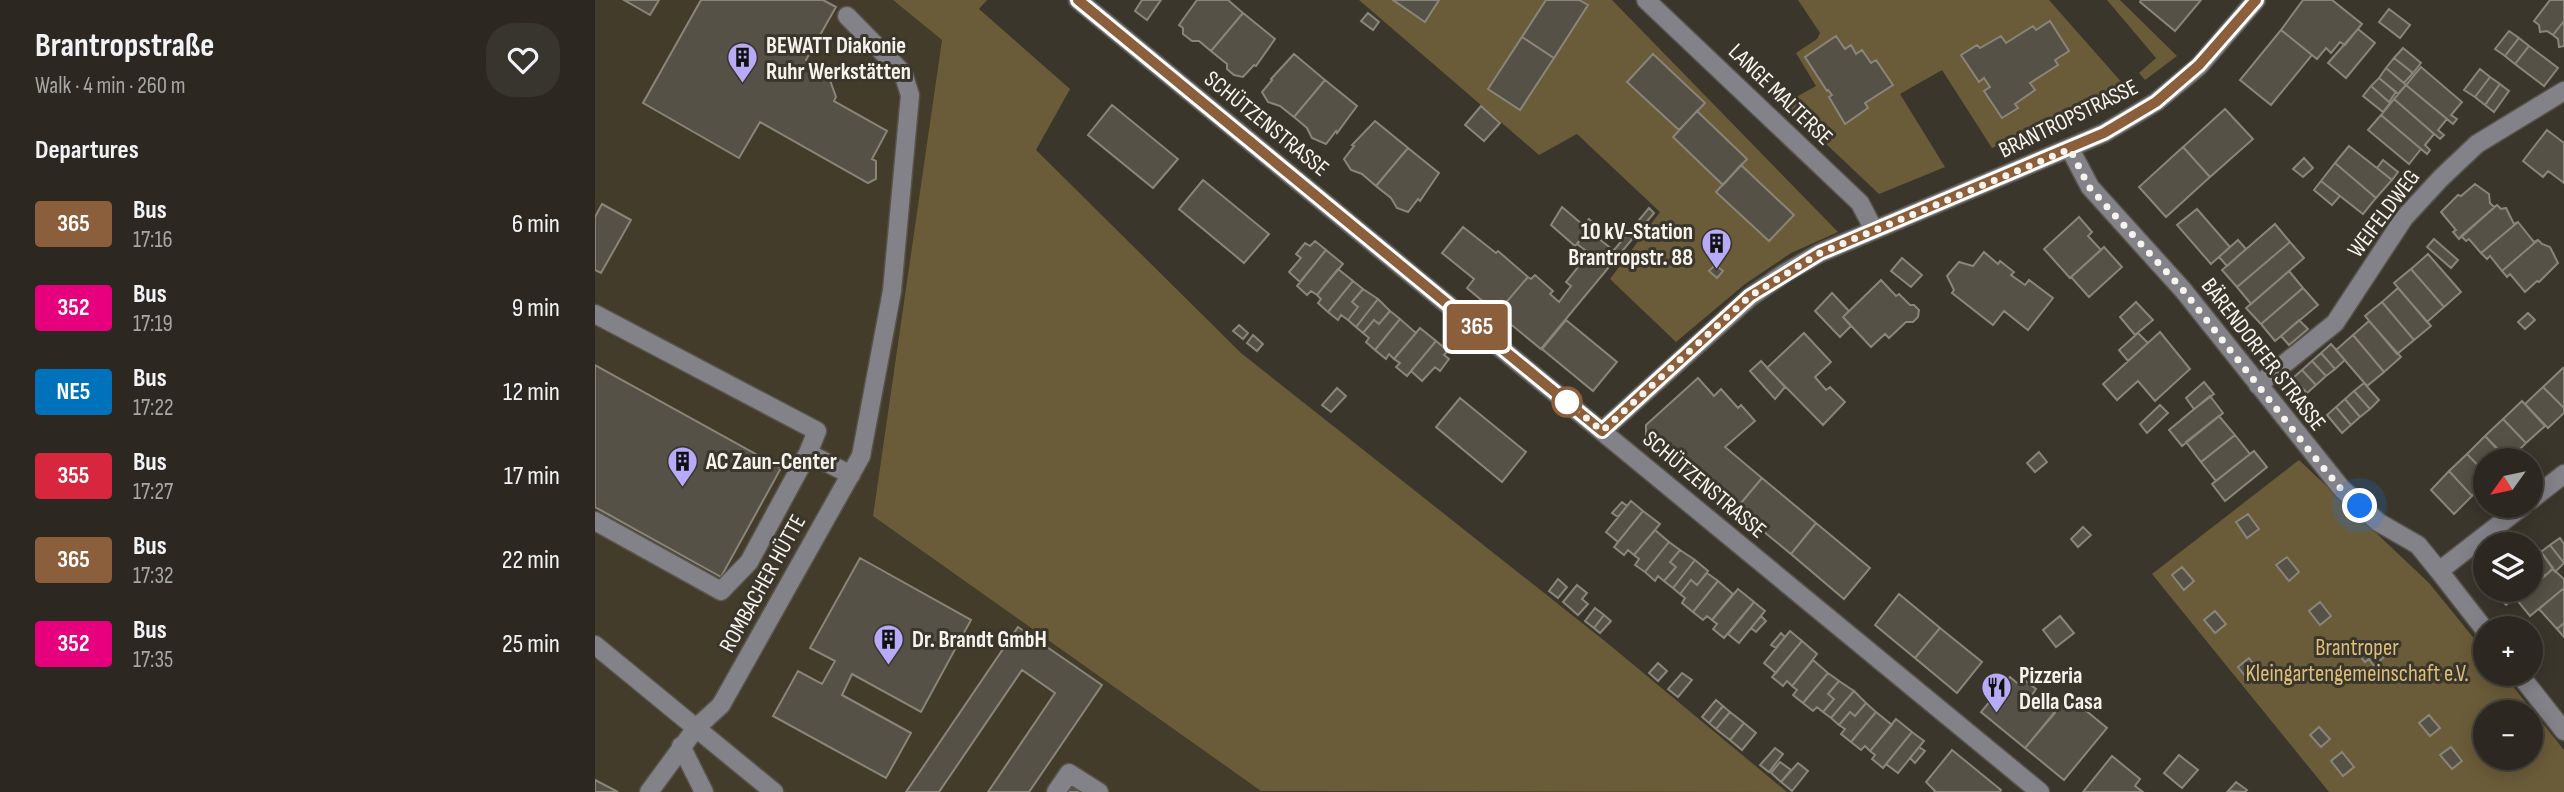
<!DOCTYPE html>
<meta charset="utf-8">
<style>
body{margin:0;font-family:"Sofia Sans Condensed",sans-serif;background:#38342e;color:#f1f3f6;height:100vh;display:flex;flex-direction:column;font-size:26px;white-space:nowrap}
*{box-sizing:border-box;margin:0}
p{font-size:23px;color:#a6a6a5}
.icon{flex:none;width:38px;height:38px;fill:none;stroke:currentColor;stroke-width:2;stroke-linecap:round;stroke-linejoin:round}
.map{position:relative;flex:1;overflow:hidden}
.details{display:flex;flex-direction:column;background:#2c2821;width:595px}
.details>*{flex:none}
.badge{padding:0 14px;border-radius:5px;font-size:24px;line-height:46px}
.needle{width:46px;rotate:237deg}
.buttons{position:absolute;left:1878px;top:448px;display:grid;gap:14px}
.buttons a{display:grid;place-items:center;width:70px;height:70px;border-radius:50%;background:#2c2821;box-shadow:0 4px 18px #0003,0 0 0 2px #48443f;font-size:35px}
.you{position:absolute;width:35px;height:35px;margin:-18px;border:5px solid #fff;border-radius:50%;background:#1a73e8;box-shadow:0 0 0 10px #1a73e833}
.map>.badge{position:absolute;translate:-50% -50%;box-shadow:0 0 0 4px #fff}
h2{padding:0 35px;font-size:26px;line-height:63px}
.round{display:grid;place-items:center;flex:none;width:74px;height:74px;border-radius:28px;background:#38342e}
.summary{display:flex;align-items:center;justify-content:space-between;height:119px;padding:0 35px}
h1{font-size:33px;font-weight:700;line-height:52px}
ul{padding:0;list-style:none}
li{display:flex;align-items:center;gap:21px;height:84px;padding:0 35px}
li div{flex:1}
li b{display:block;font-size:26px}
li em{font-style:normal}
li .badge{min-width:77px;font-weight:700;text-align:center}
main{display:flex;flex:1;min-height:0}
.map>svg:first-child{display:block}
</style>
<main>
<section class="details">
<div class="summary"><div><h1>Brantropstraße</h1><p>Walk · 4 min · 260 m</p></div><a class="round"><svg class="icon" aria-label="heart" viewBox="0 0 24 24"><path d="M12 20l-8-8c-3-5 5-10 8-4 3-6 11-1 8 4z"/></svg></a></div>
<h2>Departures</h2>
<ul>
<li><span class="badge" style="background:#8b5e3c;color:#fff">365</span><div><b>Bus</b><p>17:16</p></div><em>6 min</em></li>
<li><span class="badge" style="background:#e6007e;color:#fff">352</span><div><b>Bus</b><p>17:19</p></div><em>9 min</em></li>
<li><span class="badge" style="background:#0072bc;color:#fff">NE5</span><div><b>Bus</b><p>17:22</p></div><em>12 min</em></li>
<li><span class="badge" style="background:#d7263d;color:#fff">355</span><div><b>Bus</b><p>17:27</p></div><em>17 min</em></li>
<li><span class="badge" style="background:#8b5e3c;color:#fff">365</span><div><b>Bus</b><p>17:32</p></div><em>22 min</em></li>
<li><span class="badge" style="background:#e6007e;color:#fff">352</span><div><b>Bus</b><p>17:35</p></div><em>25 min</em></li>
</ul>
</section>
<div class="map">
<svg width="1969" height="792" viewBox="0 0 1969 792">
<rect width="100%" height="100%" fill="#3a362c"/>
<path fill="#433c2b" d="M0 0H298L347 40 278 516 666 791 674 792H0Z"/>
<path fill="#6b5c39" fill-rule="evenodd" d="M298 0H392L384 9 475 89 441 150 646 353 1011 642 1192 792 666 791 278 516 347 40Z
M764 0H1017L1243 232 1196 253 1150 284 1081 342 1015 279 1065 212 982 134 944 155Z
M1203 0H1454L1529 85 1488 110 1397 148 1347 70 1305 94 1350 167 1284 194 1189 104 1221 86 1201 53 1222 39 1225 33Z
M1512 0H1525L1582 56 1550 80 1544 73 1561 58Z
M1704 460 1834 583 1890 652V674H1908L1969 750V792H1734L1557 574ZM1890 712H1936V758H1890Z"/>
<path fill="#565146" stroke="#8a8579" stroke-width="2" d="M29 0H64L55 15Z
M106 0H228L241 7 211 60 232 72 241 97 239 101 292 131 277 159 281 161V179L273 183 165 122 144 158 48 103Z
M547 0H566L552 20 540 11Z
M602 0H633L648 13 616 51 604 41H597L588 34V28L584 25Z
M798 0H844L830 22Z
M951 0H984L993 5 959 58 927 37Z
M1546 0H1606L1580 31 1545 2Z
M1708 0H1737L1767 24 1750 45 1745 42 1736 53 1731 48 1722 59 1686 30Z
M1955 0H1969V21L1958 35 1952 31 1945 32 1944 25 1939 21Z
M1794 9 1815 25 1805 38 1784 22Z
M648 13 680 39 661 66 659 65 648 77 639 75 632 69V64L616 51Z
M773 13 784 22 778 30 766 21Z
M1455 21 1474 51 1460 60 1463 65 1435 83 1440 90 1420 104 1423 108 1407 118 1389 91 1395 87 1389 78 1384 82 1366 55 1382 45 1385 48 1406 36 1411 43 1438 26 1441 30Z
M1969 21V46L1964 47 1963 39 1958 35Z
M1763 29 1780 43 1751 78 1733 63Z
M1686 30 1717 55 1676 105 1645 80Z
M1914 31 1924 38 1910 56 1900 49Z
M1241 36 1250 49 1256 45 1261 54 1267 50 1276 63 1281 60 1298 85 1270 103 1273 108 1250 124 1234 97 1237 95 1233 90 1232 91 1210 57Z
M927 37 959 58 925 110 893 89Z
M1924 38 1934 46 1920 64 1910 56Z
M1934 46 1963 68 1949 86 1920 64Z
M1808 48 1826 63 1818 73 1799 58Z
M699 54 730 80 699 117 685 106 673 102 667 92 677 80 676 79Z
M1058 54 1110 103 1084 130 1032 82Z
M1799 58 1818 73 1809 83 1791 68Z
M1826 67 1867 102 1856 115 1862 119 1858 124 1811 85Z
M1791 68 1811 85 1803 94 1784 78Z
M1885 69 1895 77 1880 97 1869 90Z
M1895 77 1905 84 1890 105 1880 97Z
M1784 78 1801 92 1794 102 1776 86Z
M730 80 762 106 742 133 741 131 731 144 717 138 712 128 699 117Z
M1905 84 1914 91 1899 112 1890 105Z
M1811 85 1852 119 1843 130 1849 135 1845 139 1799 99Z
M1776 86 1795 103 1788 112 1768 96Z
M1799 99 1839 134 1830 145 1835 150 1832 154 1786 115Z
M517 105 583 159 558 188 493 135Z
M886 106 905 123 889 141 870 125Z
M1630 109 1658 139 1615 177 1588 147Z
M1102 111 1152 159 1128 185 1078 137Z
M1786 115 1826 149 1814 164 1773 130Z
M780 121 813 148 781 186 767 174 756 170 749 159 759 146 757 145Z
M1952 130 1969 143V183L1953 171 1948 177 1928 161Z
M1754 146 1797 180 1781 198 1740 163Z
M1588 147 1615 177 1571 217 1544 187Z
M813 148 844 173 825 201 823 199 813 212 802 208 796 198 781 186Z
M1709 158 1718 168 1708 177 1698 169Z
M1788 160 1803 172 1797 180 1782 168Z
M1740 163 1781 198 1768 214 1726 181Z
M1146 165 1199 215 1174 241 1121 192Z
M608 180 674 234 649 263 584 209Z
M1726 181 1745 196 1737 205 1719 190Z
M1880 184 1894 194 1895 203 1899 207 1902 205 1864 239 1858 232 1861 230 1846 212 1863 195 1866 196Z
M7 204 36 220 6 273 0 270V217Z
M1902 205 1906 209 1911 208 1919 224 1923 222 1886 253 1874 239 1871 241 1866 236Z
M967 207 994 230 980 246 956 225Z
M1054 208 1059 213 1024 255 1019 250Z
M1602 209 1635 247 1616 264 1582 225Z
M1484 217 1497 232 1493 236 1506 250 1475 278 1449 249Z
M994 219 1007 230 1002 237 1024 255 946 349 902 313 933 277 936 279 940 275 958 291 955 294 964 302 976 286 971 282 992 256 988 253 990 250 982 244 994 230 988 226Z
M1923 222 1939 242 1943 240 1907 271 1895 256 1892 259 1886 253Z
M1680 224 1695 242 1642 287 1627 270Z
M868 227 901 253 903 251 933 277 902 313 872 288 879 279 847 253Z
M1839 239 1863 260 1856 268 1832 247Z
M1643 240 1651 249 1632 266 1624 257Z
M1943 240 1947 244 1955 247 1963 263 1944 282 1942 281 1930 292 1915 274 1912 277 1907 271Z
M720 241 731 250 705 282 694 272 706 258 701 254 710 243 715 246Z
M1695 242 1709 258 1656 304 1642 287Z
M1509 247 1527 267 1494 297 1476 277Z
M731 250 748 264 722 295 716 291 712 295 702 286Z
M1389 252 1403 264 1405 261 1419 272 1416 275 1430 285 1434 280 1458 298 1433 330 1409 311 1398 325 1357 293 1359 290 1352 276 1364 262 1378 266Z
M1833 254 1866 292 1849 307 1816 269Z
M1307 258 1327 275 1316 287 1296 271Z
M1120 265 1128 271 1122 278 1114 271Z
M743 269 758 281 733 312 723 303 726 299 722 295Z
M1816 269 1849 307 1832 322 1799 283Z
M1694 271 1708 288 1666 324 1651 308Z
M1286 280 1301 296 1304 294 1315 305H1319L1324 310 1323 317 1318 322H1311L1294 338 1290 334 1276 347 1248 317Z
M758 281 768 289 757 302 763 307 753 320 746 315 743 320 733 312Z
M1708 288 1723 305 1680 341 1666 324Z
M1803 288 1836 326 1819 340 1787 302Z
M768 289 783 299 761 327 753 320 763 307 757 302Z
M1237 293 1254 311 1248 317 1256 326 1245 337 1220 311Z
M783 299 795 311 784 324 779 320 768 333 761 327Z
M1541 302 1558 320 1540 335 1525 317Z
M1787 302 1819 340 1802 354 1770 316Z
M795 311 805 319 780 350 771 342 774 338 768 333 779 320 784 324Z
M1933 313 1940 320 1930 329 1923 322Z
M805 319 821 333 799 359 794 354 791 359 780 350Z
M971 320 1022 362 998 391 947 349Z
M1704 320 1713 329 1694 345 1686 336Z
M1774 321 1806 357 1789 372 1758 335Z
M644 325 653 333 648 339 638 331Z
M825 328 841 341 812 376 801 367 805 363 799 359Z
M1565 332 1595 369 1560 401 1543 381 1522 400 1508 384Z
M1209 333 1236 362 1220 377 1231 390 1235 387 1250 402 1228 425 1172 368Z
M1543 333 1553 343 1533 361 1524 350Z
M658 335 668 344 662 351 652 343Z
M1758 335 1789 372 1772 386 1741 350Z
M841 341 853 351 849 355 854 359 845 371 840 367 827 381 816 371Z
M1736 344 1750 360 1740 369 1726 353Z
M1726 353 1740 369 1731 376 1717 361Z
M1166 361 1190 387 1180 399 1155 371Z
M1717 361 1731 376 1721 385 1707 370Z
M0 365 186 468 126 577 0 507Z
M1968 368 1969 369V408L1948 387Z
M1707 370 1721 385 1712 393 1698 378Z
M1103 378 1119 396 1126 389 1143 408 1146 405 1160 421 1130 447 1167 478 1141 509 1051 436V425Z
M1609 382 1619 394 1599 409 1591 398Z
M1769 383 1784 400 1775 409 1759 391Z
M1948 387 1969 408V413L1953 428 1930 404Z
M742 388 751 396 736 412 727 405Z
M1759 391 1775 409 1765 417 1750 399Z
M1615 396 1628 413 1587 446 1574 430Z
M865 398 931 452 907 482 841 427Z
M1750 399 1765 417 1756 425 1741 407Z
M1927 401 1950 426 1931 443 1908 419Z
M1565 405 1573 413 1552 433 1545 424Z
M1741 407 1756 425 1747 433 1732 415Z
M1624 416 1640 435 1606 462 1591 442Z
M1908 419 1931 443 1914 460 1890 436Z
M1640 435 1655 454 1621 481 1606 462Z
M1890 436 1912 460H1890V473L1872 454Z
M1659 451 1672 467 1630 501 1617 484Z
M1444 452 1452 462 1440 472 1432 463Z
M1872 454 1890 473V484L1877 496 1854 471Z
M1854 471 1877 496 1859 514 1836 490Z
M1167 478 1221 523 1196 554 1141 509Z
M1036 501 1048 511 1023 542 1011 532Z
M1027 502 1032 506 1023 517 1017 513Z
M1048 511 1065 524 1039 555 1033 550 1029 555 1019 547Z
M1653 514 1664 529 1652 538 1641 522Z
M1221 523 1275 568 1249 599 1196 554Z
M1488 527 1496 535 1483 547 1476 539Z
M1060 530 1074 542 1050 572 1040 565 1044 559 1039 555Z
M1965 538 1969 544V563L1955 545Z
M1074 542 1085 550 1075 562 1081 567 1069 581 1063 576 1060 581 1050 572Z
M1955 545 1969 563 1960 572 1946 552Z
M1944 549 1958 568 1950 576 1936 558Z
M1085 550 1100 560 1078 588 1069 581 1081 567 1075 562Z
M1692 557 1704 572 1694 581 1681 565Z
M265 558 376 620 326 712 257 674 247 695 316 733 291 778 178 716 203 671 227 684 240 661 215 648Z
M1936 558 1950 576 1940 583 1936 577Z
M1100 560 1113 571 1102 585 1096 580 1085 594 1078 588Z
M1587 567 1599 581 1589 590 1577 575Z
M1958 569 1969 579V588L1935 616 1922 600Z
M1112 573 1123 581 1098 612 1087 603 1090 598 1085 594 1096 580 1102 585Z
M963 579 972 587 963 598 954 591Z
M1123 581 1138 594 1117 620 1112 616 1108 620 1098 612Z
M982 585 992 593 987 599 993 604 983 615 968 602Z
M1969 588V623L1962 629 1944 609Z
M1143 589 1159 602 1129 638 1118 629 1122 624 1117 620Z
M1898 590H1914L1920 598 1911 605Z
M1914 590H1930L1920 598Z
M1304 594 1345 628 1320 658 1280 625Z
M1159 602 1170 611 1144 643 1133 634Z
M1725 602 1736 616 1725 625 1714 611Z
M1000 608 1009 615 999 628 990 621Z
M1620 611 1631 624 1620 633 1609 620Z
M1009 615 1016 621 1005 633 999 628Z
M1166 616 1171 621 1161 632 1156 628Z
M1465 616 1479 633 1461 647 1448 630Z
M1969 623V637L1962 629Z
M423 627 507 685 434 792H393L460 693 427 670 344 792H311Z
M1345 628 1387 662 1362 693 1320 658Z
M1195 631 1207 641 1181 673 1169 663Z
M1186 633 1190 637 1181 648 1176 645Z
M1207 641 1222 654 1197 686 1192 681 1188 686 1177 677Z
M1778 644 1789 657 1779 666 1774 659 1770 662 1766 657Z
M1654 658 1665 673 1654 681 1643 667Z
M1218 660 1233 673 1208 703 1198 695 1202 690 1197 686Z
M1063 663 1072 671 1063 681 1054 673Z
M1087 673 1097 680 1083 697 1073 689Z
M1233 673 1244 681 1233 694 1239 699 1228 712 1222 707 1218 711 1208 703Z
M1415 677 1422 683 1427 678 1441 689 1437 695 1460 713 1430 748 1386 712Z
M1244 681 1259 691 1236 718 1228 712 1239 699 1233 694Z
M1259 691 1271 703 1260 716 1255 712 1244 725 1236 718Z
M1473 696 1512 728 1469 780 1430 748Z
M1121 700 1128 706 1114 723 1107 717Z
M1271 703 1281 712 1256 742 1246 734 1250 729 1244 725 1255 712 1260 716Z
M1128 706 1135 712 1121 729 1114 723Z
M1135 712 1149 723 1135 740 1121 729Z
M1281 712 1297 725 1275 751 1270 746 1266 750 1256 742Z
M1834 715 1845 728 1835 736 1824 723Z
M1301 719 1317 732 1288 768 1277 759 1280 755 1275 751Z
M1149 723 1161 733 1147 750 1135 740Z
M1724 727 1735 739 1726 747 1715 735Z
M1317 732 1329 741 1303 773 1291 764Z
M1324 747 1330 751 1320 763 1315 758Z
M1856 747 1867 761 1857 769 1845 755Z
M1180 748 1188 754 1174 772 1165 765Z
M1357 750 1406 790 1405 792H1339L1340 791 1331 782Z
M1747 752 1759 767 1748 776 1736 761Z
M1584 755 1603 770 1587 788 1569 773Z
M1517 756 1545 779 1540 786 1548 792H1488Z
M1185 762 1196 770 1186 782 1176 773Z
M1203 763 1213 771 1197 791 1186 782Z
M0 780 23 792H0Z
M1641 782 1652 790 1650 792 1633 791Z
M475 784 487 792H470Z"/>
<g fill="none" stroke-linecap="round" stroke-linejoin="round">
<defs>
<path id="minor" d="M483 0 1445 792
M1051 0 1265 203 1279 230
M1475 149 1495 187 1588 290 1747 489 1783 522 1823 545 1844 571 1928 506
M0 314 222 431 213 453 256 475
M1663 385 1740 323 1809 218 1846 178 1882 144 1969 91
M1007 431 1155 297 1190 273 1225 253 1509 133 1561 102 1604 66 1661 0
M1936 500 1969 474
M0 521 126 591 154 562 213 453
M1844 571 1890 630
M0 645 101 728 54 792
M1924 674 1969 731
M86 746 109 792
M179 792 101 728 126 705 266 456 297 291 315 95 308 73 252 16
M461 792 474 773 504 792"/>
</defs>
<use href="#minor" stroke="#58544b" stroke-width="21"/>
<use href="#minor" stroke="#838288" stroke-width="18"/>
</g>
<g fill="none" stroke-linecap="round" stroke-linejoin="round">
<defs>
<path id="line" d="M483 0 1007 431 1155 296 1225 253 1509 133 1561 102 1604 65 1661 0"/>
</defs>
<use href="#line" stroke="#fff" stroke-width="16"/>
<use href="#line" stroke="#8b5e3c" stroke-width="10"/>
<path stroke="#f6f4ed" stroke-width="7" stroke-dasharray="0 12.6" d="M972 402 1007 431 1155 296 1225 253 1475 149 1494 187 1588 290 1713 449 1746 489 1765 506"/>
</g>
<defs>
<symbol id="building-pin" viewBox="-11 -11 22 30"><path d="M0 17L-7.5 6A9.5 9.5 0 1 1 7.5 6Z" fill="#b7abf8" stroke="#3a362c"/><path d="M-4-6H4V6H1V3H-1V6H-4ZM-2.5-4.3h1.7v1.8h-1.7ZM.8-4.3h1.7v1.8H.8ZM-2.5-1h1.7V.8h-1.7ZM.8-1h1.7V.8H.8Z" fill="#111"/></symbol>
<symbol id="restaurant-pin" viewBox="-11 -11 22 30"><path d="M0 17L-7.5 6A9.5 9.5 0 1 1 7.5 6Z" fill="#b7abf8" stroke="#3a362c"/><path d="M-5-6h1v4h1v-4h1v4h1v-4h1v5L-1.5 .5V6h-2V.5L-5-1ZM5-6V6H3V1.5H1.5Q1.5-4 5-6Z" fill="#111"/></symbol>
</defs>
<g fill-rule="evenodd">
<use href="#building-pin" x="130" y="40" width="35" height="47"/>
<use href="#building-pin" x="1104" y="226" width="35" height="47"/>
<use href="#building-pin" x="70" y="444" width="35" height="47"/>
<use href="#building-pin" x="276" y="622" width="35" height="47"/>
<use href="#restaurant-pin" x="1384" y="670" width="35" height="47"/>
</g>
<circle fill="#fff" stroke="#8b5e3c" stroke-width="3.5" cx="972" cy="402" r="14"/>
<g text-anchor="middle" stroke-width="6" stroke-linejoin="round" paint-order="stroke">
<g font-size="23" font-weight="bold" fill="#f6f4ed" stroke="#3a362c" text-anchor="start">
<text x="171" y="53">BEWATT Diakonie<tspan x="171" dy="26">Ruhr Werkstätten</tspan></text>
<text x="1098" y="239" text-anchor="end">10 kV-Station<tspan x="1098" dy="26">Brantropstr. 88</tspan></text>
<text x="111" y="469">AC Zaun-Center</text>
<text x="317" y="647">Dr. Brandt GmbH</text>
<text x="1424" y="683">Pizzeria<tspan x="1424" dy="26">Della Casa</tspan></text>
</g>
<g font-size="23" fill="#f6f4ed" stroke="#3a362c">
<text transform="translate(1186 94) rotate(44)" y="8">LANGE MALTERSE</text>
<text transform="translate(1473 118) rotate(-26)" y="8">BRANTROPSTRASSE</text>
<text transform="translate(672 123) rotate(39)" y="8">SCHÜTZENSTRASSE</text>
<text transform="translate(1788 213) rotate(-53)" y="8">WEIFELDWEG</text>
<text transform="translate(1669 354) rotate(52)" y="8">BÄRENDORFER STRASSE</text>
<text transform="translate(1110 484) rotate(40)" y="8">SCHÜTZENSTRASSE</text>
<text transform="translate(167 583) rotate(-61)" y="8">ROMBACHER HÜTTE</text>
</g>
<g font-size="23" fill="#ddbf7a" stroke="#3a362c">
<text x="1762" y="655">Brantroper<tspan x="1762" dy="26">Kleingartengemeinschaft e.V.</tspan></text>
</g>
</g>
</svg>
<div class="buttons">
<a><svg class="needle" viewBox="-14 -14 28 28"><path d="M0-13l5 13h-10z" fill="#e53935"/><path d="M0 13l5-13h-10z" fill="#a6a6a5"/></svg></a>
<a><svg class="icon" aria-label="layers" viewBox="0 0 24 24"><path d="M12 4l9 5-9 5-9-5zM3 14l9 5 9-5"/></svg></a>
<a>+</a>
<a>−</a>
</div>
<div class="you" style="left:1765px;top:506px"></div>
<b class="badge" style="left:882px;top:327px;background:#8b5e3c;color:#fff">365</b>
</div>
</main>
